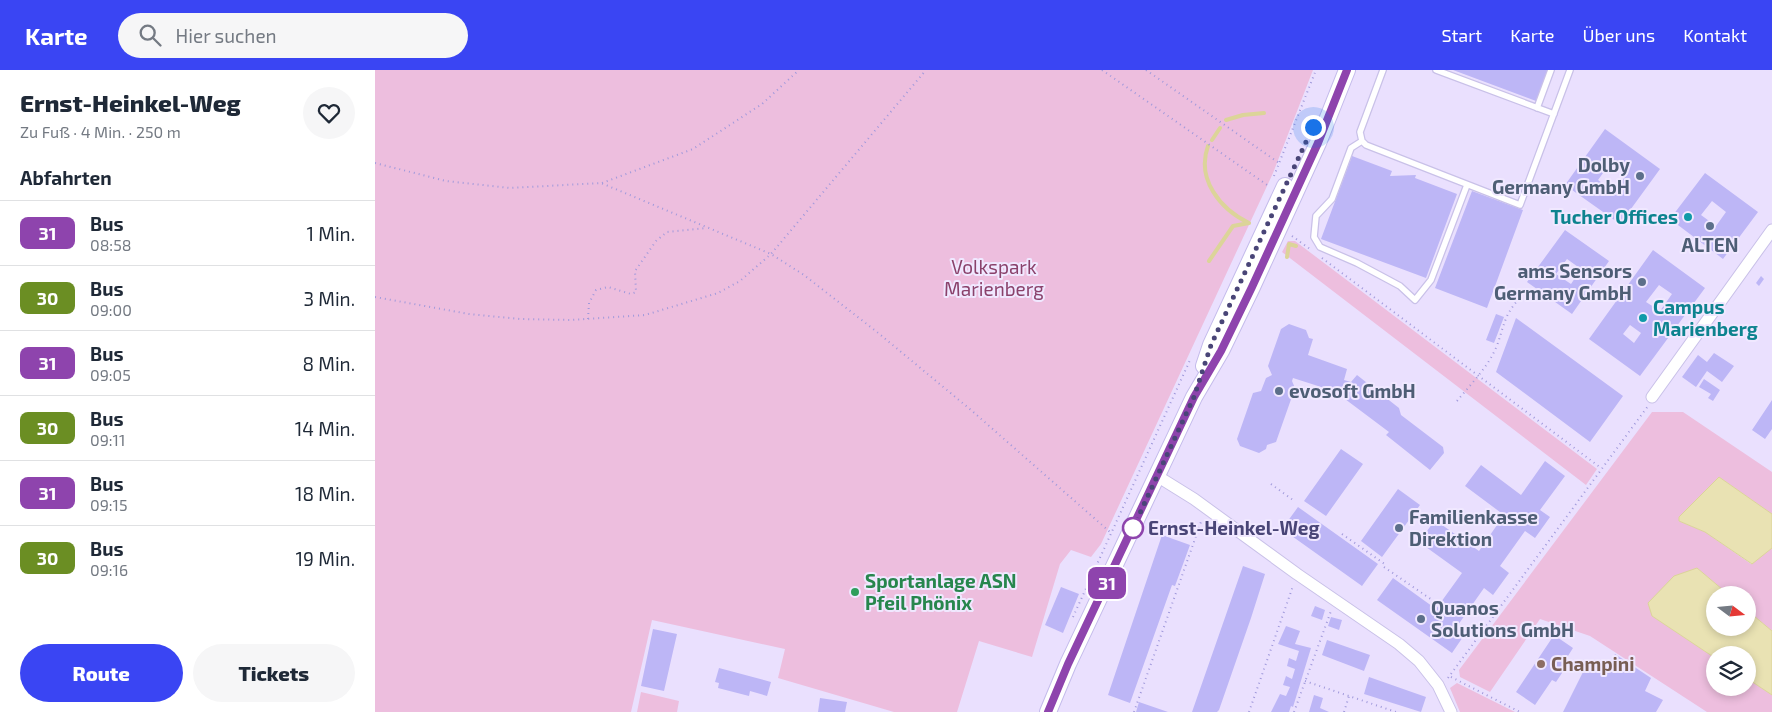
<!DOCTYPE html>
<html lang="de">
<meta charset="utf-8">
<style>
body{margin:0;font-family:"Exo 2",sans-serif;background:#f6f6f7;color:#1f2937;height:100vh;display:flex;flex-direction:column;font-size:19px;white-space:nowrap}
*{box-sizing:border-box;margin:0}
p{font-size:16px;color:#747a83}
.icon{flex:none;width:28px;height:28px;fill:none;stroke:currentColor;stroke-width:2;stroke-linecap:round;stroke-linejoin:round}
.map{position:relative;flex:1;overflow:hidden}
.sheet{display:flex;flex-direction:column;background:#fff;width:375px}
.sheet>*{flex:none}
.badge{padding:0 10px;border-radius:8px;font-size:18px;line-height:32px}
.needle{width:32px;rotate:106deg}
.controls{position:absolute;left:1331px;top:516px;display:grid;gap:10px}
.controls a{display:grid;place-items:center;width:50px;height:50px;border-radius:50%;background:#fff;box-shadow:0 2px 8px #0003;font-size:25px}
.you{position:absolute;width:25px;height:25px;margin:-12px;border:4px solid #fff;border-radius:50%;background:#1a73e8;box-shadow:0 0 0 8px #1a73e833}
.map>.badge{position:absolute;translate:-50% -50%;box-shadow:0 0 0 2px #fff}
h2{padding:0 20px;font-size:19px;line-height:45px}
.round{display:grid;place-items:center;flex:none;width:52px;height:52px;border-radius:26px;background:#f6f6f7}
.overview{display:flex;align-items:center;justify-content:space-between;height:85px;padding:0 20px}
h1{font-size:24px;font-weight:800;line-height:38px}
.cta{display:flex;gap:10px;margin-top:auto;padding:10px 20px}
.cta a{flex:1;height:58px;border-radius:30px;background:#3a45f3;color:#fff;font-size:20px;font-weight:800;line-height:58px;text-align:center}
.cta a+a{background:#f6f6f7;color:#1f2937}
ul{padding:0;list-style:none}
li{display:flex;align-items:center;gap:15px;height:65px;padding:0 20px;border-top:1px solid #e0e1e3}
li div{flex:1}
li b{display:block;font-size:19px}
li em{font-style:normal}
li .badge{min-width:55px;font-weight:700;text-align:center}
header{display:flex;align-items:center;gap:30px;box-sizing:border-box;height:70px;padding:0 25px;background:#3a45f3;color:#fff}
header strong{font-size:24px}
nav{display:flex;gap:28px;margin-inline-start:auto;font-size:18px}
.search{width:350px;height:45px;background:#f6f6f7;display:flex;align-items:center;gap:12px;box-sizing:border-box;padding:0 18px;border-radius:28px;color:#747a83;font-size:19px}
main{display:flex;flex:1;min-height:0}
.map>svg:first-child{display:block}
</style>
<header>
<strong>Karte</strong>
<div class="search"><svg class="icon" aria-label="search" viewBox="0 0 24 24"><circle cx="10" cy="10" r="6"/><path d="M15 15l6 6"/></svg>Hier suchen</div>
<nav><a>Start</a><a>Karte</a><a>Über uns</a><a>Kontakt</a></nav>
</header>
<main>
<section class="sheet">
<div class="overview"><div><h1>Ernst-Heinkel-Weg</h1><p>Zu Fuß · 4 Min. · 250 m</p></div><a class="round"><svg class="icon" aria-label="heart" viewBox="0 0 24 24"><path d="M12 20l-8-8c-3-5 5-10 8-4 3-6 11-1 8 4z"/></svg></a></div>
<h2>Abfahrten</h2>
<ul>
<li><span class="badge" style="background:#8e44ad;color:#fff">31</span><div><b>Bus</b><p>08:58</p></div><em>1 Min.</em></li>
<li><span class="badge" style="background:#6b8e23;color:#fff">30</span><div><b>Bus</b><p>09:00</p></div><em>3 Min.</em></li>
<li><span class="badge" style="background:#8e44ad;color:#fff">31</span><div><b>Bus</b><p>09:05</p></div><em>8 Min.</em></li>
<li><span class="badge" style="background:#6b8e23;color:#fff">30</span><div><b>Bus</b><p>09:11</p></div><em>14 Min.</em></li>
<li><span class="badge" style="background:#8e44ad;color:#fff">31</span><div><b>Bus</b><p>09:15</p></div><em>18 Min.</em></li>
<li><span class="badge" style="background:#6b8e23;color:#fff">30</span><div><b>Bus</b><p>09:16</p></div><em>19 Min.</em></li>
</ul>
<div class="cta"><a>Route</a><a>Tickets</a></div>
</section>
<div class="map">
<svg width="1397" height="642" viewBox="0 0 1397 642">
<rect width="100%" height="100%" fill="#eae0fe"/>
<path fill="#edbede" d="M0 0H938L898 103 726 474 716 487 696 480 685 494 657 587 604 571 582 642H519L403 608 410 579 277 550 256 642H0Z
M913 171H920L1222 399 1211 415 907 182Z
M1277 342H1308L1397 402V444L1344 407 1304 447V451L1330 462 1376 494 1397 478V561L1373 541 1372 525H1354L1322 498 1277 546 1340 588V618H1372L1373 609 1397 625V642H1332L1215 566 1165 549 1115 622 1085 607 1084 600Z
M1082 613 1140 642H1085L1075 618Z
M266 622 304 631 302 642H262Z"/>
<path fill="#e9e2b3" stroke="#dcd499" d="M1344 407 1397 444V478L1377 494 1330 462 1304 451V447Z
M1322 498 1354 525H1340V558H1372L1373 541 1397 561V625L1373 609 1372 585H1340V588L1277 546 1273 533 1299 506Z"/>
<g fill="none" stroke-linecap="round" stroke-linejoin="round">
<path stroke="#dcd499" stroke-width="4" d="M851 50 868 45 889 43
M837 70 845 58
M833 76C821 109 845 139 874 153
M912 187 914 174 921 176
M834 191 858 156 874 153"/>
</g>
<path fill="#bdb6f6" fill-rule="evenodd" d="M1078 0H1173L1161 31Z
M1230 59 1285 99 1245 154 1190 115ZM1236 92 1252 104 1239 122 1223 110Z
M977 86 1017 101 1015 106 1041 105 1040 108 1082 124 1051 208 946 169Z
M1330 103 1383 142 1348 189 1295 149ZM1337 131 1351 142 1341 156 1326 145Z
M1097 121 1148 140 1112 238 1060 218Z
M1190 160 1234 191 1197 244 1152 212ZM1192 189 1206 199 1196 214 1181 204Z
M1278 180 1330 218 1265 306 1214 269ZM1284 215 1297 224 1285 241 1271 232ZM1255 255 1266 263 1259 273 1248 264Z
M1386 206 1389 209 1384 216 1381 213Z
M1121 244 1129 247 1119 273 1111 270Z
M1141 248 1248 326 1215 372 1121 302Z
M914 254 931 260 934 268 938 269 933 285 972 299 969 310 976 312 982 305 1024 338 1026 345 1068 377 1069 383 1055 400 1011 365 1014 362 966 326 968 324 918 308 917 311 920 318 901 372 892 375 891 379 884 383 865 376 862 369 878 323 886 321 891 308 897 305 893 296 906 259Z
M1339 283 1359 296 1347 312 1332 301 1321 317 1307 307 1323 285 1332 292Z
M1329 309 1345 320 1338 331 1333 328 1336 324 1324 317Z
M1397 330V359L1390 369 1377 360Z
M966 379 988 394 951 446 929 431Z
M1170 391 1190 406 1165 440 1175 447 1160 468 1150 461 1125 496 1134 503 1118 525 1109 518 1083 555 1092 561 1077 583 1002 530 1018 508 1061 539 1087 503 1044 472 1060 450 1104 481 1129 445 1090 416 1106 395 1146 425Z
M1023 419 1045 435 1007 487 986 471Z
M923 437 1003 494 987 516 907 459Z
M787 465 815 475 800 516 797 515 755 633 733 625Z
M868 496 890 504 876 548 844 640 842 642H817Z
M686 517 704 524 688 563 670 555Z
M940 536 950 540 947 550 936 546Z
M956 547 967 550 964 560 953 556Z
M911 556 925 561 920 574 936 578 918 637 916 636 914 642H896L905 624 911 626 915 617 908 615 911 606 917 609 920 599 912 596 914 588 921 591 924 581 903 574Z
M278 559 302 564 289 621 266 616Z
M1179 565 1198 578 1191 589 1195 591 1181 612 1177 610 1160 635 1141 622Z
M952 570 995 585 989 601 947 585Z
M1240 584 1276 608 1270 621 1288 630 1281 642H1188L1213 592 1231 601Z
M344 598 396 612 392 626 375 621 374 626 343 618 344 613 340 612Z
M994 607 1051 627 1046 642 989 624Z
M939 625 948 628 945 638 954 642H934Z
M445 628 472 632 470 642H443Z
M764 632 793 642H761Z"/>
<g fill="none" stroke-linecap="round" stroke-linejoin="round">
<defs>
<path id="lane" d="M1008 0 985 62 987 71 991 75 1145 135 1195 0
M1061 0 1179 44
M1162 38 1176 0
M987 71 976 78 957 129 941 146 939 167 945 177 982 193 1025 216 1040 230 1056 210 1092 115"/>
<path id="street" d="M1277 327 1397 160
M782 406 819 429 922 504 1024 574 1044 591 1063 615 1076 642"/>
<path id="secondary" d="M829 296 836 275 910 116
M673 642 693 594 819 327 846 281 877 217 943 73 972 0"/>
</defs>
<use href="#lane" stroke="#c9c1e8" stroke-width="8"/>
<use href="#street" stroke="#c9c1e8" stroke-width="13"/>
<use href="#secondary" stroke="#c4bbeb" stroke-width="18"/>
<path stroke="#a099db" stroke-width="2" stroke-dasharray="1 4" stroke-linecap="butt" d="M727 0 895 117
M771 0 904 93
M0 93 71 111 135 118 226 113 396 184 429 205 502 262 596 340 735 462
M899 106 941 0
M227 113 318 79 387 34 424 0
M917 166 935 179
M947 188 1226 398
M0 227 94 244 145 249 196 250 270 245 343 223 365 211 396 184 551 0
M213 249 214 233 221 220 233 217 256 224 261 222 260 201 281 171 292 162 332 158
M1082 331C1096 314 1112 298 1121 278 1129 258 1128 246 1144 229
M896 414 918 430
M967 464 1011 495
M1009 497 1060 532
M698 547 816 288
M1076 607 1145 642
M1073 608 1273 336
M930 611 1021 642
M759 642 827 449
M874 642 918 516
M919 642 956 541
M969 642 974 626"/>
<use href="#lane" stroke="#fff" stroke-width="5.5"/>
<use href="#street" stroke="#fff" stroke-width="11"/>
<use href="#secondary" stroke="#fff" stroke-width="16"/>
</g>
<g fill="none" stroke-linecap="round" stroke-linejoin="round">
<defs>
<path id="line" d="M673 642 693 594 819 327 846 281 877 217 943 73 972 0"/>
</defs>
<use href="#line" stroke="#fff" stroke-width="11"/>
<use href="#line" stroke="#8e44ad" stroke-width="8"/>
<path stroke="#494577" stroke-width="5" stroke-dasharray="0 9" d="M758 458 819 327 836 275 938 57"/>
</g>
<g fill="#5c6f8a" stroke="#f0e8ff" stroke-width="2">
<circle cx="1265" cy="106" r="5"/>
<circle cx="1335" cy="156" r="5"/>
<circle cx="1267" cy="212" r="5"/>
<circle cx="904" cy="321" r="5"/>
<circle cx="1024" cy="458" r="5"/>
<circle cx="1046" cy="549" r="5"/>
</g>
<g fill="#0f9aa8" stroke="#f0e8ff" stroke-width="2">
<circle cx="1313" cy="147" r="5"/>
<circle cx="1268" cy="248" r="5"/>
</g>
<circle fill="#fff" stroke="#8e44ad" stroke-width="2.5" cx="758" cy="458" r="10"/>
<circle fill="#2e9e5b" stroke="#f0e8ff" stroke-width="2" cx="480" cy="522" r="5"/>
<circle fill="#8d6e63" stroke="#f0e8ff" stroke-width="2" cx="1166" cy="594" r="5"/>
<g text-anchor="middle" stroke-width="4" stroke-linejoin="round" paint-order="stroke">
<g font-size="19" font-weight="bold" fill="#4e5e75" stroke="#f0e8ff" text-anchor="start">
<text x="1255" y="102" text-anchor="end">Dolby<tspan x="1255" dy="22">Germany GmbH</tspan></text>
<text x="1335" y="182" text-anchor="middle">ALTEN</text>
<text x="1257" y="208" text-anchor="end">ams Sensors<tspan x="1257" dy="22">Germany GmbH</tspan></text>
<text x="914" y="328">evosoft GmbH</text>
<text x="1034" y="454">Familienkasse<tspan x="1034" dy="22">Direktion</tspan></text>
<text x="1056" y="545">Quanos<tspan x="1056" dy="22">Solutions GmbH</tspan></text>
</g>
<g font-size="19" font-weight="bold" fill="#0d838f" stroke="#f0e8ff" text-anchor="end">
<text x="1303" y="154">Tucher Offices</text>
<text x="1278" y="244" text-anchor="start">Campus<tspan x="1278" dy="22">Marienberg</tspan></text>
</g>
<g font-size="19" fill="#8a416b" stroke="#f0e8ff">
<text x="619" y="204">Volkspark<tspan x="619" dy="22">Marienberg</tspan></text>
</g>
<g font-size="19" font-weight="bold" fill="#494577" stroke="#f0e8ff" text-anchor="start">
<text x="773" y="465">Ernst-Heinkel-Weg</text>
</g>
<g font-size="19" font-weight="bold" fill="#27864d" stroke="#f0e8ff" text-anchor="start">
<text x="490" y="518">Sportanlage ASN<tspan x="490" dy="22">Pfeil Phönix</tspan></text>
</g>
<g font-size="19" font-weight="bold" fill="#785e54" stroke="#f0e8ff" text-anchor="start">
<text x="1176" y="601">Champini</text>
</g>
</g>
</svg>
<div class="controls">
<a><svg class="needle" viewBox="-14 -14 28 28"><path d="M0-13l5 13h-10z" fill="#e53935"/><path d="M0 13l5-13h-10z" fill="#747a83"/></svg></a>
<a><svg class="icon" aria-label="layers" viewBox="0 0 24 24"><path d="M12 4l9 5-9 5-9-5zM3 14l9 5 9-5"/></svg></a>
</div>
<div class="you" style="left:938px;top:57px"></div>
<b class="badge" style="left:732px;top:513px;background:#8e44ad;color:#fff">31</b>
</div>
</main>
